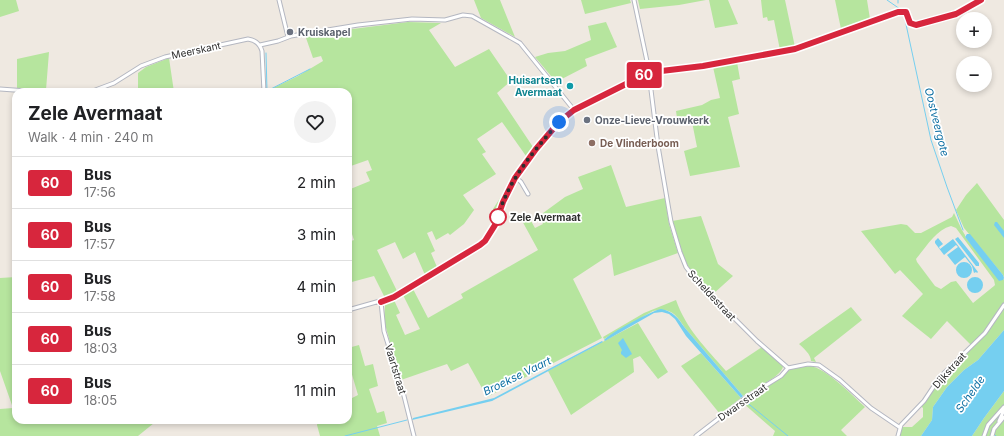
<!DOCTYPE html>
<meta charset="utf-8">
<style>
body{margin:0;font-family:Inter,sans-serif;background:#f2f2f2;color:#202124;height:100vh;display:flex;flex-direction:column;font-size:15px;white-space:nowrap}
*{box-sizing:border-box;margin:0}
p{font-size:13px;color:#757577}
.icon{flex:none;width:22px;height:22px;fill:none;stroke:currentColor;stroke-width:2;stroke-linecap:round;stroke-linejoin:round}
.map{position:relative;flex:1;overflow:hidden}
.drawer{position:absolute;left:12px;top:88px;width:340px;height:336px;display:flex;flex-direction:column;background:#fff;border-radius:12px;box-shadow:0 2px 6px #0003}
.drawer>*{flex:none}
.badge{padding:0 8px;border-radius:3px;font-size:14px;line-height:26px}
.buttons{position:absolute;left:956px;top:12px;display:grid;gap:8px}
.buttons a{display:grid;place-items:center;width:36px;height:36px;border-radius:50%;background:#fff;box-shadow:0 2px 6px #0003;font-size:20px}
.you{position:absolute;width:20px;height:20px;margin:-10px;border:3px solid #fff;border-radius:50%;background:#1a73e8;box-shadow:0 0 0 6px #1a73e833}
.map>.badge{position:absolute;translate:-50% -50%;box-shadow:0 0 0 2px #fff}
.round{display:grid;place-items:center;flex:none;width:42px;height:42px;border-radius:21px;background:#f2f2f2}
.summary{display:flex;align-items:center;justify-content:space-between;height:68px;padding:0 16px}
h1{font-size:19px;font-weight:700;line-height:30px}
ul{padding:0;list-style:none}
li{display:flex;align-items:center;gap:12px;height:52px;padding:0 16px;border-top:1px solid #e0e0e0}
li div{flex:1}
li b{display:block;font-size:15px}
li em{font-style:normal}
li .badge{min-width:44px;font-weight:700;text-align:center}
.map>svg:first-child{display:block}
</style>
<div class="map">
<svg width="1004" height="436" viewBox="0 0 1004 436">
<rect width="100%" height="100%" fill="#efe9e1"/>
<path fill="#b6e59e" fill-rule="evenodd" d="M0 0H16L19 11 0 17Z
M474 0H500L515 37 481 18Z
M581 0H630L631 3 585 14Z
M638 0H706L679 5 640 9Z
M709 0H728L738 24 715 28Z
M761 0H785L795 47 780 50 774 20 768 21 767 17 763 18Z
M835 0H867L870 19 841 29Z
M408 22 441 23 429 30 455 67 489 49 511 81 497 93 533 147 526 156 502 122 477 139 486 152 482 154 496 174 463 195 474 210 464 224 450 235 448 233 436 240 432 231 427 233 435 251 431 253 437 267 425 275 415 252 403 259 395 242 377 250 397 291 385 298 374 276 348 283V242L354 240 351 231 348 232V190L370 181 366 172 372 170 368 160 348 167V92L267 91 298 76 323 61 321 56 313 58 305 35Z
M606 22 617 47 585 59 587 66 556 82 535 57 548 53 565 51 591 40 588 26Z
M49 52 46 90 17 88V59Z
M169 58 174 92H138V73L146 67Z
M737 62 740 79 732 81 739 114 728 117 740 167 690 176 684 151 697 147 691 117 677 118 676 111 702 105 711 100 720 98 713 67Z
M611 165 626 207 665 198 669 224 678 253 614 276 611 254 573 279 602 338 487 397 468 363 451 371 447 364 401 380 384 321 385 305 394 300 400 313 396 315 405 335 420 329 403 295 413 289 428 318 463 298 461 294 538 250 520 217 527 214 535 228 543 224 539 216 565 197 583 189 578 177Z
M977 183 1004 220V330L978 360 964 370 947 387 933 407 932 420 921 436H898L899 427H912L923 417V408L920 405 940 377 972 346 947 321 931 339 902 316 923 294 900 270 895 274 861 231 901 224 907 225 915 233H921L952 217 954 213 962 230 965 235V237L1003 280 1004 278 1003 275 964 228 956 210 966 195ZM951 226 956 228 994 280 995 285 994 286 973 303 956 281 951 282 941 289 935 286 917 262 916 259C926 247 936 230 951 226Z
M509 184 494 222 493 209Z
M701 216 718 264 733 276 712 295C705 287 696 280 691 271 681 256 677 238 672 221Z
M16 277V420H153L154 423 138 436H0V409L13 408 0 371V278Z
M676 300C686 329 706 348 726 371L762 347 783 366C783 376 752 390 743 396L685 328C676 314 671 307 653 311L604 339 603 337 644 313Z
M851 307 862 320 814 358 816 362 811 361C811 354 803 348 799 344Z
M638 323 668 372 658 379 640 356 633 359 634 372 571 415 548 371Z
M359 345 365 366 373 364 378 386 369 389 377 413 384 411 387 423 377 426 380 436H320L317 425 318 420H348V400L358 395 348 361V348Z
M701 353 741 398 720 414 681 366Z
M810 366C826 368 852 395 865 407L841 430 847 436H773L775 431 743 403 791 369Z
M1004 391V436H996L994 434 992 436H972L984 418Z"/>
<path fill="#75cff0" d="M995 222H997L1004 231V238L994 225Z
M967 234H970L1003 275 1004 278 1003 280 999 281 965 237Z
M958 237 979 263V266H976L955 239Z
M938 238 943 244 939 247 940 249 953 239 978 272 977 273 976 272 974 273 972 266 965 257 955 265 947 255 958 247 956 245 944 255 935 243V241Z
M956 270a8 8 0 1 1 16 0a8 8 0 1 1-16 0Z
M967 285a8 8 0 1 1 16 0a8 8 0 1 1-16 0Z
M661 309C673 311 678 318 685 328L743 396 741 398 686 336 675 319 669 314 662 312 654 313 605 341 604 340C610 333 651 311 661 309Z
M1004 330V391L984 418 972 436H921L932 420 933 407 947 387 964 370 978 360Z
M623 338 632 354 626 358 621 354V352L622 350 618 343Z
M602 341 603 342 492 401 412 420 413 418 494 398Z"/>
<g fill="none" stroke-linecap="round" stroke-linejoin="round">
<path stroke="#75cff0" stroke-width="1" d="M887 0 900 9
M898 0V3
M904 15 931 140 947 187 963 230
M266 53 267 92
M267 91 310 69
M745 401 788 436
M995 435 996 436
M345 436 407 420"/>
<defs>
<path id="minor" d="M279 0 288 37
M634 0 648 66 658 146 671 222 680 252 686 267 696 280 757 341 788 368
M260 45 278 41 291 36 358 25 412 19 445 20 463 15 472 16 520 43 574 110
M0 89 42 92
M90 92 114 83 141 66 165 57 248 39C256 40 260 44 262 51L264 92
M515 177 521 182 528 194
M381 302 384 331 404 396 414 436
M348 310 394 297 480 245 492 232 503 202 515 177 536 149 559 122 574 110 644 75 648 72H653L703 66 795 49 898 12H906L910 23 916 25 956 14 981 0
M788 368 808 364 819 365 840 380 871 408 899 427
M999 421 1004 410
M696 436 744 399 781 376 788 368
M898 436 901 425 924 401 940 377 985 333 1004 305
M984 436 988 425 1004 407
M992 436 994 429 1004 417"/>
</defs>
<use href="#minor" stroke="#b4b7c1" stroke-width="5"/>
<use href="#minor" stroke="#fff" stroke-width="3"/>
</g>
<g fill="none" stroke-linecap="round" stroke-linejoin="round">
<defs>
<path id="line" d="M381 302 394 297 480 245 485 241 495 225 503 202 515 178 536 149 559 122 574 110 644 75 648 72H653L703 66 795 49 898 12H906L910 23 916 25 956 14 981 0"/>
</defs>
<use href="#line" stroke="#fff" stroke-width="9"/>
<use href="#line" stroke="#d7263d" stroke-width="6"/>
<path stroke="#2e2e2e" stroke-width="4" stroke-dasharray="0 7.2" d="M498 217C508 180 534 151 559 122"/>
</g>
<g fill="#6b7280" stroke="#fff" stroke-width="1.5">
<circle cx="290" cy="32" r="4"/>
<circle cx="587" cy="120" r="4"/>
</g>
<circle fill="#0f9aa8" stroke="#fff" stroke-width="1.5" cx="570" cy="86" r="4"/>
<circle fill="#8d6e63" stroke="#fff" stroke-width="1.5" cx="592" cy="143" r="4"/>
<circle fill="#fff" stroke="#d7263d" stroke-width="2" cx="498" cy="217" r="8"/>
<g text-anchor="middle" stroke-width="3.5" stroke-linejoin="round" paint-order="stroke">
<g font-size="10" font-weight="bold" fill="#5b616d" stroke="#fff" text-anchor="start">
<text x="298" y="36">Kruiskapel</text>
<text x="595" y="124">Onze-Lieve-Vrouwkerk</text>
</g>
<g font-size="10" fill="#2e2e2e" stroke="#fff">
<text transform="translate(196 50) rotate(-12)" y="4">Meerskant</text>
<text transform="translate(712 295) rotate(47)" y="4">Scheldestraat</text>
<text transform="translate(396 369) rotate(73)" y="4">Vaartstraat</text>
<text transform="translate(949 370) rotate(-48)" y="4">Dijkstraat</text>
<text transform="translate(742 402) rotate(-35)" y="4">Dwarsstraat</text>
</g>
<g font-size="10" font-weight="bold" fill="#0d838f" stroke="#fff" text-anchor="end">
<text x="562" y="84">Huisartsen<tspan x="562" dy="12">Avermaat</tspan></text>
</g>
<g font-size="10" font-weight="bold" fill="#785e54" stroke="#fff" text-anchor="start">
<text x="600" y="147">De Vlinderboom</text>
</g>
<g font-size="10" font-weight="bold" fill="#2e2e2e" stroke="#fff" text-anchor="start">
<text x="510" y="221">Zele Avermaat</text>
</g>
<g font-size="11" font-style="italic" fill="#0d6fa3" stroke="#fff">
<text transform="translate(937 122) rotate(76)" y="4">Oostveergote</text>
<text transform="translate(517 376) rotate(-26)" y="4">Broekse Vaart</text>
<text transform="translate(970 394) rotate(-55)" y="4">Schelde</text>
</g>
</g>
</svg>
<div class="buttons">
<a>+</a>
<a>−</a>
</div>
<div class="you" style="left:559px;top:122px"></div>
<b class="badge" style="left:644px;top:75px;background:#d7263d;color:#fff">60</b>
<section class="drawer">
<div class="summary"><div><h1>Zele Avermaat</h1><p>Walk · 4 min · 240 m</p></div><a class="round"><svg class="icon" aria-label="heart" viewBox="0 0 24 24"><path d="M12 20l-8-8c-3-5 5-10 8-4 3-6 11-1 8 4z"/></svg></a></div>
<ul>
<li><span class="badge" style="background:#d7263d;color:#fff">60</span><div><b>Bus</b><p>17:56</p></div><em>2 min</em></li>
<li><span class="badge" style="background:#d7263d;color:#fff">60</span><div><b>Bus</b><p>17:57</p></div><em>3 min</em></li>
<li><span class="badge" style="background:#d7263d;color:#fff">60</span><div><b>Bus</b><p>17:58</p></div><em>4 min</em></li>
<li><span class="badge" style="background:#d7263d;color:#fff">60</span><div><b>Bus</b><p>18:03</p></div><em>9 min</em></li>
<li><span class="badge" style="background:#d7263d;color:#fff">60</span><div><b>Bus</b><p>18:05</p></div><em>11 min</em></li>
</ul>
</section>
</div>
